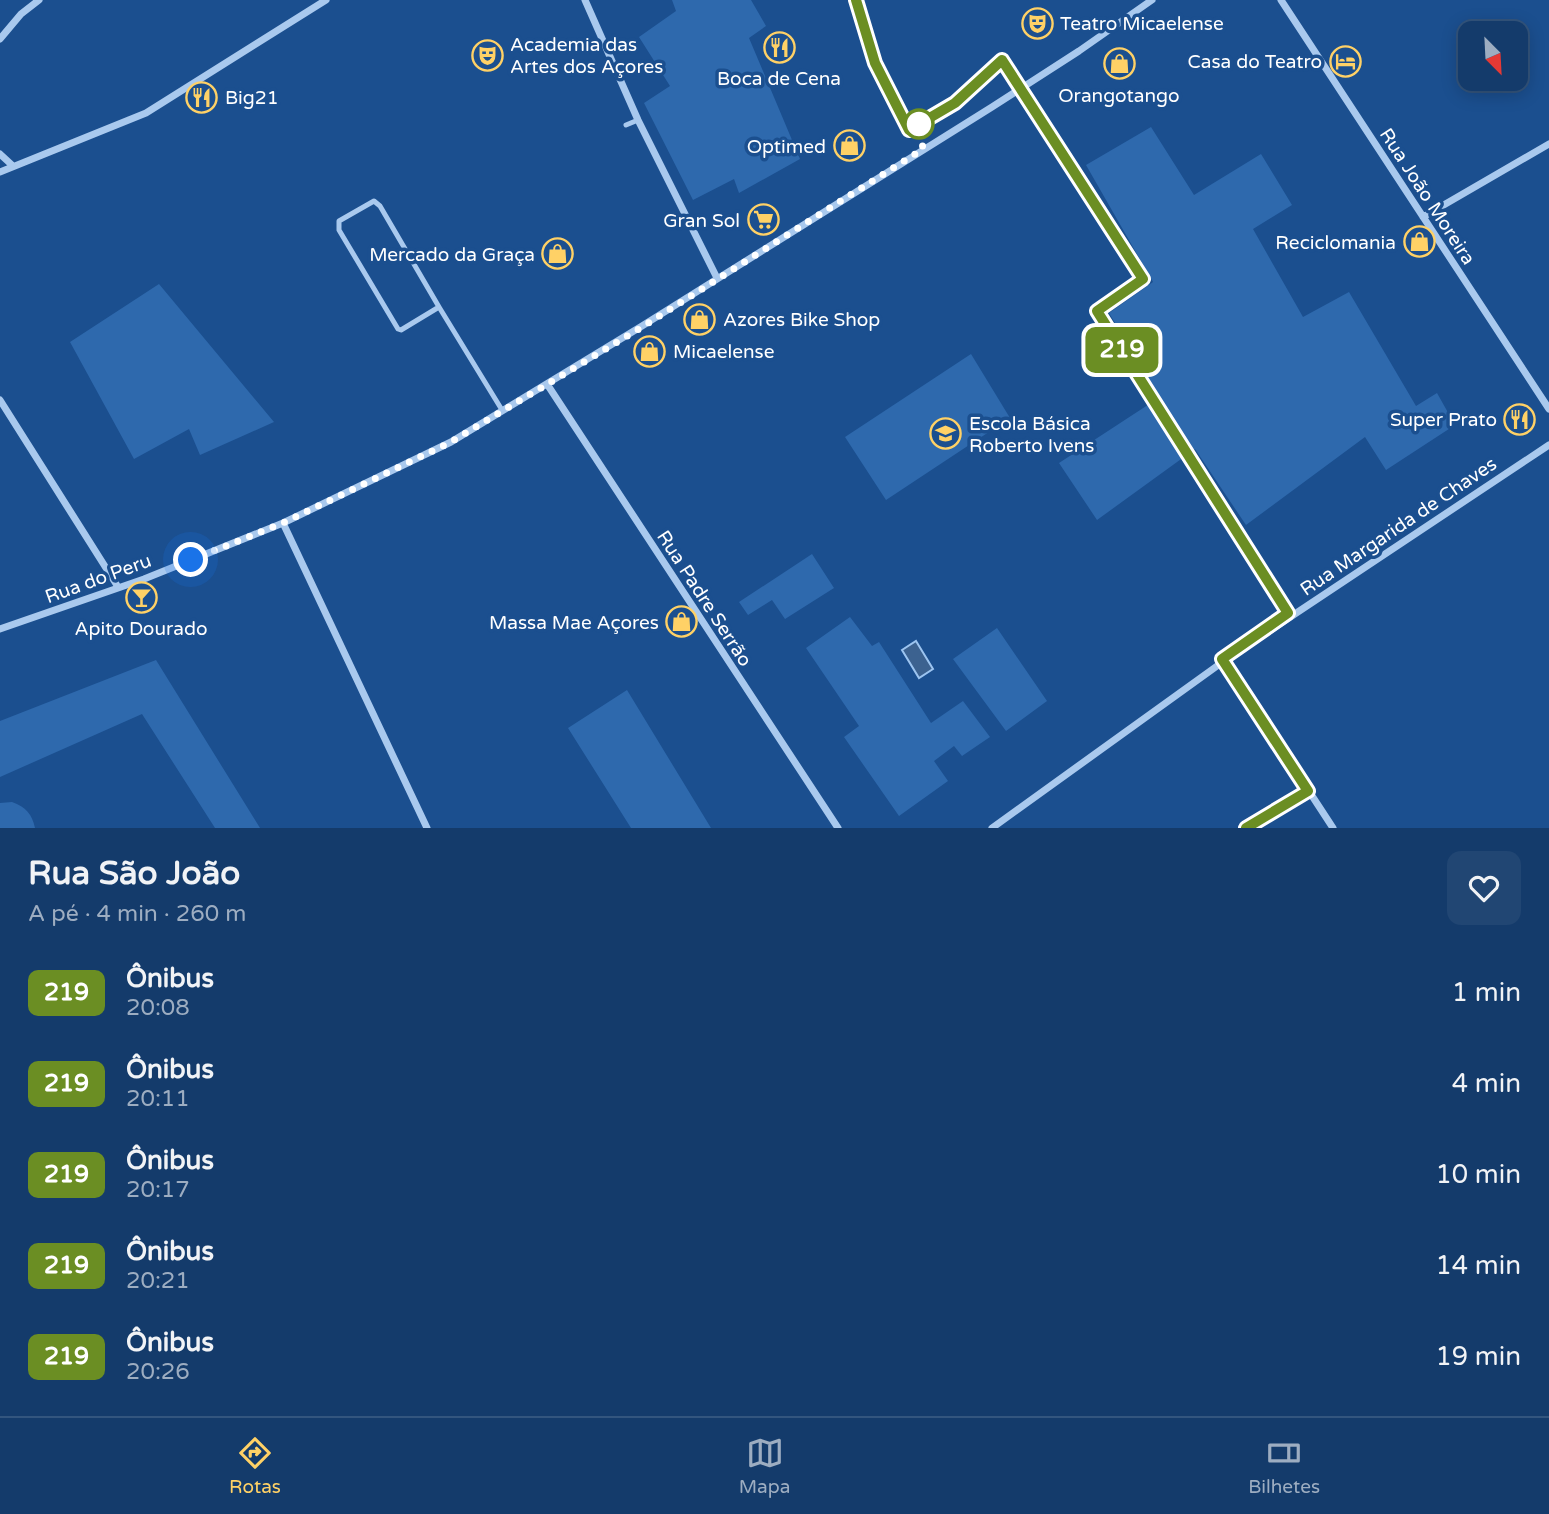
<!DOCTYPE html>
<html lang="pt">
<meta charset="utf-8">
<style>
body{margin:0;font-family:"Varela Round",sans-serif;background:#214673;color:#f1f3f6;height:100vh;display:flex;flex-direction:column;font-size:26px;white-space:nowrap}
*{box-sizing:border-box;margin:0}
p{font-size:23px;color:#9dadc1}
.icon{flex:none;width:38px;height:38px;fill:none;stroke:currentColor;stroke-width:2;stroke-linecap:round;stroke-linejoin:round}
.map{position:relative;height:828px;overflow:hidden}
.drawer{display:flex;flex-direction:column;background:#143b6b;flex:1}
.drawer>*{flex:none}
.badge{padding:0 14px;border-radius:10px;font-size:24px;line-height:46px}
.needle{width:46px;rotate:156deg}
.fabs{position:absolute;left:1458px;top:21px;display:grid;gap:14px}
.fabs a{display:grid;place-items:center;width:70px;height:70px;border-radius:14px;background:#143b6b;box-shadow:0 4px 18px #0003,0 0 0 2px #33557e;font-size:35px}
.you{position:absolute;width:35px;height:35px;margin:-18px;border:5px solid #fff;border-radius:50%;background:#1a73e8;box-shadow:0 0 0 10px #1a73e833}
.map>.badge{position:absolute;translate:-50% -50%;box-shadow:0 0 0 4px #fff}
.round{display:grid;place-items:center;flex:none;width:74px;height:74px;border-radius:14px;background:#214673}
.overview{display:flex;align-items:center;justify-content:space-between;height:119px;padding:0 28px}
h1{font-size:33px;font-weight:800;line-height:52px}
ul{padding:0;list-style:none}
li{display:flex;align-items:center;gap:21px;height:91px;padding:0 28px}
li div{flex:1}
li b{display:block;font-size:26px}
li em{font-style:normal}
li .badge{min-width:77px;font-weight:700;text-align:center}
.tabs{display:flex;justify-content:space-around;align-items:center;height:98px;border-top:2px solid #33557e;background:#143b6b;font-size:19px;color:#9dadc1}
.tabs a{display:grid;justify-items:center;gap:4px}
.tabs .current{color:#ffd166}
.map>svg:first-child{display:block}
</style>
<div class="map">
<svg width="1549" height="828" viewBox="0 0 1549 828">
<rect width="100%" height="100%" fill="#1b4f8f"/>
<path fill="#2e69ad" d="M672 0H751L766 26 749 38 800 159 739 193 734 179 693 200 644 103 670 86 639 37 676 11Z
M1151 127 1194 195 1261 154 1292 205 1253 229 1303 317 1349 292 1416 406 1437 393 1455 425 1386 470 1365 437 1246 525 1195 449 1097 520 1059 463 1160 397 1109 313 1153 282 1086 165Z
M159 284 274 422 200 455 189 429 134 459 70 342Z
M971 354 1010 418 886 500 845 437Z
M812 554 834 588 785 619 772 600 748 615 739 602Z
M850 617 872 646 879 642 931 723 963 701 990 737 962 756 954 746 934 761 948 781 899 816 844 737 859 726 806 648Z
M997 628 1047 701 1006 731 953 659Z
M156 660 260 828H215L142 714 0 777V721Z
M627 690 711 828H631L568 728Z
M12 802C26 807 32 814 35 828H0V803Z"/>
<path fill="#3c6290" stroke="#9cc4f0" stroke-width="2" d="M916 641 933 669 919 678 902 650Z"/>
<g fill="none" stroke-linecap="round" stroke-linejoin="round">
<path stroke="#a9c9ee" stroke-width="5" d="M626 125 638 120
M374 201 380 206 439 307 401 330 398 329 339 230V221Z
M439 307 502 410"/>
<path stroke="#a9c9ee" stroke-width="7" d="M585 0 638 120 717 278
M1281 0 1549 409
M0 39 21 14 39 0
M0 154 13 166
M0 172 146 113 326 0
M1423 217 1549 144
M547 384 838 828
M0 400 118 587
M283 523 427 828
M0 629 144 579 283 523 451 442 642 326 992 107 1079 51 1152 0
M1224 661 1333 828
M992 828 1224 661 1549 445"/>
</g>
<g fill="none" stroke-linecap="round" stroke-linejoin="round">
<defs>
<path id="line" d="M856 0 875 63 909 130 955 103 1002 60 1143 279 1097 311 1288 613 1222 659 1308 791 1246 828"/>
</defs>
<use href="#line" stroke="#fff" stroke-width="16"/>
<use href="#line" stroke="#6b8e23" stroke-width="10"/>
<path stroke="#fff" stroke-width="7" stroke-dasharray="0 12.6" d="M191 560 283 523 451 442 642 327 923 149 919 124"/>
</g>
<defs>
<symbol id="theatre-ring" viewBox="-11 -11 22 22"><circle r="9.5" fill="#1b4f8f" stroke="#ffd166" stroke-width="1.5"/><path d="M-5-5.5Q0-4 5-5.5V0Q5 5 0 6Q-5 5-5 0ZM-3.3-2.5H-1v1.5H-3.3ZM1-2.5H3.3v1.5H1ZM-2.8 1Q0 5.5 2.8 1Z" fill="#ffd166"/></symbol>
<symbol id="restaurant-ring" viewBox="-11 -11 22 22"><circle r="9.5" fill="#1b4f8f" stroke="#ffd166" stroke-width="1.5"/><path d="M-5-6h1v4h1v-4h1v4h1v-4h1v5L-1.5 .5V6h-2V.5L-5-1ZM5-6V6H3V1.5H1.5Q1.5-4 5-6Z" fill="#ffd166"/></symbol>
<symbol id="hotel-ring" viewBox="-11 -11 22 22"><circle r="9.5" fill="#1b4f8f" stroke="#ffd166" stroke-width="1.5"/><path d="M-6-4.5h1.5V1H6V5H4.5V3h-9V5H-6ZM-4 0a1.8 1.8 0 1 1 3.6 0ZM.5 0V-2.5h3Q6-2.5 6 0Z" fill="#ffd166"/></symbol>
<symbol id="shop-ring" viewBox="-11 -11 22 22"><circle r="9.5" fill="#1b4f8f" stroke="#ffd166" stroke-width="1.5"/><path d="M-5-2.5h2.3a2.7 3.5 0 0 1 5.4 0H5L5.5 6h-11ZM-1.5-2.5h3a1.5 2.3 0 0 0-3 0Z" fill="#ffd166"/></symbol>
<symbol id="supermarket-ring" viewBox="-11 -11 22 22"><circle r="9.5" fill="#1b4f8f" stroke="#ffd166" stroke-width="1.5"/><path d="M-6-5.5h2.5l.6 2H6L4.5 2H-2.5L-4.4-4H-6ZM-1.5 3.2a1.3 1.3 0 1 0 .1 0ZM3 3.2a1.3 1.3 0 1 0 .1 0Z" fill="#ffd166"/></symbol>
<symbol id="school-ring" viewBox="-11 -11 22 22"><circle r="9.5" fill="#1b4f8f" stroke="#ffd166" stroke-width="1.5"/><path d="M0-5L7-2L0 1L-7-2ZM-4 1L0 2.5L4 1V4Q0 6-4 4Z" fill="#ffd166"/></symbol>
<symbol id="bar-ring" viewBox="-11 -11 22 22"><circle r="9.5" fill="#1b4f8f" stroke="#ffd166" stroke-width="1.5"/><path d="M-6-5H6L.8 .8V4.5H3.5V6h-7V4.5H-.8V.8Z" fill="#ffd166"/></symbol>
</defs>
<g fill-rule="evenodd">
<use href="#theatre-ring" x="1020" y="6" width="35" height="35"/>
<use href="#restaurant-ring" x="762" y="30" width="35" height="35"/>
<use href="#theatre-ring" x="470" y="38" width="35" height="35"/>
<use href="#hotel-ring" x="1328" y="44" width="35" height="35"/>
<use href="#shop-ring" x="1102" y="46" width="35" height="35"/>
<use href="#restaurant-ring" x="184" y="80" width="35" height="35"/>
<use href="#shop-ring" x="832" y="128" width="35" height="35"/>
<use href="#supermarket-ring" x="746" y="202" width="35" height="35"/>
<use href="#shop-ring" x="1402" y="224" width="35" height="35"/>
<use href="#shop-ring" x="540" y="236" width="35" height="35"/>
<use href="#shop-ring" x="682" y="302" width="35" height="35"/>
<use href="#shop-ring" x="632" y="334" width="35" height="35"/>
<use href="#restaurant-ring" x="1502" y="402" width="35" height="35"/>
<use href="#school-ring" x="928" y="416" width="35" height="35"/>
<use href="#bar-ring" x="124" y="580" width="35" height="35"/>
<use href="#shop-ring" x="664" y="604" width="35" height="35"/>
</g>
<circle fill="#fff" stroke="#6b8e23" stroke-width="3.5" cx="919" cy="124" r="14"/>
<g text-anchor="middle" stroke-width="7" stroke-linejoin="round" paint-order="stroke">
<g font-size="19" fill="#fff" stroke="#1b4f8f" text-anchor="end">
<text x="1060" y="30" text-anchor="start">Teatro Micaelense</text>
<text x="510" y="51" text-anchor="start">Academia das<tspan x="510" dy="22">Artes dos Açores</tspan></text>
<text x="1322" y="68">Casa do Teatro</text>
<text x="779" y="85" text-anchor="middle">Boca de Cena</text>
<text x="1119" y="102" text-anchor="middle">Orangotango</text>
<text x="225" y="104" text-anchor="start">Big21</text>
<text x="826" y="153">Optimed</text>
<text x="740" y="227">Gran Sol</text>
<text x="1396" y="249">Reciclomania</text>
<text x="535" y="261">Mercado da Graça</text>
<text x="723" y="326" text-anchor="start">Azores Bike Shop</text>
<text x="673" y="358" text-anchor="start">Micaelense</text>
<text x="1497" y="426">Super Prato</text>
<text x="969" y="430" text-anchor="start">Escola Básica<tspan x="969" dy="22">Roberto Ivens</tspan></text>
<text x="659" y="629">Massa Mae Açores</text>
<text x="141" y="635" text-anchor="middle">Apito Dourado</text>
</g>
<g font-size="19" fill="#fff" stroke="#1b4f8f">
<text transform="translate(1428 196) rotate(57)" y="7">Rua João Moreira</text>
<text transform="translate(1398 526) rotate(-34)" y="7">Rua Margarida de Chaves</text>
<text transform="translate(98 578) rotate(-20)" y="7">Rua do Peru</text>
<text transform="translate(705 598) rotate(57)" y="7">Rua Padre Serrão</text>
</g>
</g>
</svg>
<div class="fabs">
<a><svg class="needle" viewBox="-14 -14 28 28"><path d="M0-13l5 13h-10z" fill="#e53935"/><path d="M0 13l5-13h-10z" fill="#9dadc1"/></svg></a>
</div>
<div class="you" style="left:191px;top:560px"></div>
<b class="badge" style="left:1122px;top:350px;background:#6b8e23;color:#fff">219</b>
</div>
<section class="drawer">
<div class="overview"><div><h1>Rua São João</h1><p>A pé · 4 min · 260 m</p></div><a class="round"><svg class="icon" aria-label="heart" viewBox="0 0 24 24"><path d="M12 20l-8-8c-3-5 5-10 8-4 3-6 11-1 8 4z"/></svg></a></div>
<ul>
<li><span class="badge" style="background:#6b8e23;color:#fff">219</span><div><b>Ônibus</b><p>20:08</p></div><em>1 min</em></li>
<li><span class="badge" style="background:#6b8e23;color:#fff">219</span><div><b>Ônibus</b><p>20:11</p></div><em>4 min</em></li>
<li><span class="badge" style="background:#6b8e23;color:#fff">219</span><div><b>Ônibus</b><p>20:17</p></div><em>10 min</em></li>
<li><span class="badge" style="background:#6b8e23;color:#fff">219</span><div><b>Ônibus</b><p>20:21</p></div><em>14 min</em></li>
<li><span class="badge" style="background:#6b8e23;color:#fff">219</span><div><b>Ônibus</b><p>20:26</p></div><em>19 min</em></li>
</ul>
</section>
<nav class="tabs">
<a class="current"><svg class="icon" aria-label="directions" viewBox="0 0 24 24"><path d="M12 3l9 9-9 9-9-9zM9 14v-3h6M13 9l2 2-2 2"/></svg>Rotas</a>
<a><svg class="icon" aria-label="map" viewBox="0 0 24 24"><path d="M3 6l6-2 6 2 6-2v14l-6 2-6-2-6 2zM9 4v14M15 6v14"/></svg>Mapa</a>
<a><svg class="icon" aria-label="tickets" viewBox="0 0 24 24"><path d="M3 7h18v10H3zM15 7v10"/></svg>Bilhetes</a>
</nav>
